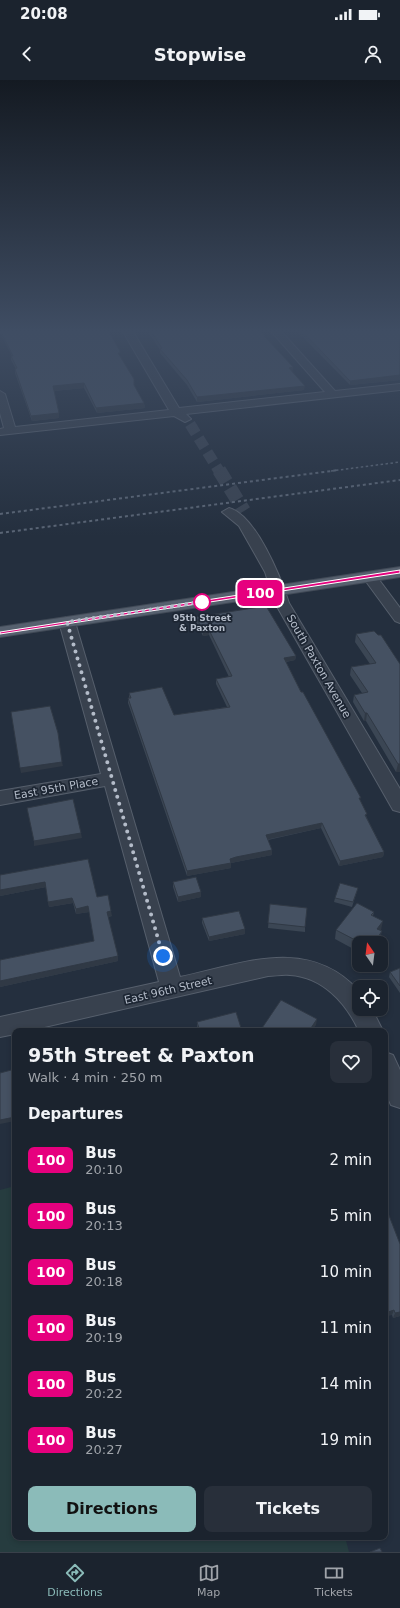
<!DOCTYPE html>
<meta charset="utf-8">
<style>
body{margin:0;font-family:"DejaVu Sans",sans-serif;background:#282f3a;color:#f1f3f6;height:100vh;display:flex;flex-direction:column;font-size:15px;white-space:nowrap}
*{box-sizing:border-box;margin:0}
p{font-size:13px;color:#a0a4aa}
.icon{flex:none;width:22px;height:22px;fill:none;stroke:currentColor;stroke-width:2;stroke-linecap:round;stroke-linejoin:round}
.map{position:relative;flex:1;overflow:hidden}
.details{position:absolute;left:12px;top:948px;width:376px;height:512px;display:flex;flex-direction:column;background:#1b232e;border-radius:8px;box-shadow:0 2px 6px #0003,0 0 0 1px #39404a}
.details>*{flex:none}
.badge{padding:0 8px;border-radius:6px;font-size:14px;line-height:26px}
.needle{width:26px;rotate:346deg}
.buttons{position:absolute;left:352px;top:856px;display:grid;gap:8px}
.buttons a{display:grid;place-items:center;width:36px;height:36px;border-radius:8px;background:#1b232e;box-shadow:0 2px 6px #0003,0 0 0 1px #39404a;font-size:20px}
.you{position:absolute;width:20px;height:20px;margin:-10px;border:3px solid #fff;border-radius:50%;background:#1a73e8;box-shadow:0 0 0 6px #1a73e833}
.map>.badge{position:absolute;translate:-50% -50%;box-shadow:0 0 0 2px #fff}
h2{padding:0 16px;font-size:15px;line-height:36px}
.round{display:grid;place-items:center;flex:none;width:42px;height:42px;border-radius:8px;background:#282f3a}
.summary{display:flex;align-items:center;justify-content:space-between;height:68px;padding:0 16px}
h1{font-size:19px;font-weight:600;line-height:30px}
.primary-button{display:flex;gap:8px;margin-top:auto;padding:8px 16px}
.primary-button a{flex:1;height:46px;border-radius:8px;background:#8bbbb9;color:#111;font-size:16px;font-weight:600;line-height:46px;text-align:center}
.primary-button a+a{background:#282f3a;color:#f1f3f6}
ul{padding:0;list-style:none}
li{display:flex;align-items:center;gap:12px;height:56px;padding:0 16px}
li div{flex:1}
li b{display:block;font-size:15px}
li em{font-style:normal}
li .badge{min-width:44px;font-weight:700;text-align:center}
.status{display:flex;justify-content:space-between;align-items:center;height:28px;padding:0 20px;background:#1b232e;direction:ltr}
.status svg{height:11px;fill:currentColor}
header{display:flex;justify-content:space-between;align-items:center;height:52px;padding:0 16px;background:#1b232e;font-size:18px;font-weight:600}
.dock{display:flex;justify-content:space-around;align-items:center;height:56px;border-top:1px solid #39404a;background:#1b232e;font-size:11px;color:#a0a4aa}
.dock a{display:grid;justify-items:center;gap:2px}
.dock .selected{color:#8bbbb9}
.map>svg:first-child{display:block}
</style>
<div class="status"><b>20:08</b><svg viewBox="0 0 49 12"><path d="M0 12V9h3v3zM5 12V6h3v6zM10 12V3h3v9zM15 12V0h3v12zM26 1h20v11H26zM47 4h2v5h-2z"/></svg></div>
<header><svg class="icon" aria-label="back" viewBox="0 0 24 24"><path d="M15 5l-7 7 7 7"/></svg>Stopwise<svg class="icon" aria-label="person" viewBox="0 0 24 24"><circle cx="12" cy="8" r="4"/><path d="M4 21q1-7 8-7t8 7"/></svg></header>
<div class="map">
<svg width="400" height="1472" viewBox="0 0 400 1472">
<rect width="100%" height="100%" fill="#242f3e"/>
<path fill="#263c3f" d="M15 1106V1457H345L349 1472H0V1110Z"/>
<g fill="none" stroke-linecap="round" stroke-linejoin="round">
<path stroke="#3a4453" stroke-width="11" stroke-dasharray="11 5.5" stroke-linecap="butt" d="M190 344 219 391"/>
<path stroke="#3a4453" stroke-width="14" stroke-dasharray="14 7" stroke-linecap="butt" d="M219 390 244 431"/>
<defs>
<path id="street" d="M122 250H132L179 328 325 312 270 250H280L335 311 400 304V310L186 334 191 339 185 342 174 336 0 355V349L4 348 0 333V311L5 314 15 347 169 330Z
M229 428C256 435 281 498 289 523L400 709V732L393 730 275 523 265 492 239 446 222 432Z
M369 492 374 493 400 528V543L395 541 362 496 364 493Z
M67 537 72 539 75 542 180 897C242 884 308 855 359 911V929H372L383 951H359C346 923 323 897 290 895 283 894 275 896 268 896L27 951H15V954L0 957V937L159 902 105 706 0 725V711L101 694 59 542 62 539Z
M385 972 393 975 400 990V1028L391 1025 385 1011Z"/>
<path id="primary" d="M400 487V497L0 557V547Z"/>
</defs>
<use href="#street" stroke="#565f6c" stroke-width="2"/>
<use href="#primary" stroke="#414a57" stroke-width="2"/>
<use href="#street" fill="#38414e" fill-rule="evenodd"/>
<use href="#primary" fill="#56606e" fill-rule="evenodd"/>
<path stroke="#5a6575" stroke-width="1.5" stroke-dasharray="2.5 2.5" stroke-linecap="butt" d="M331 391 400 382"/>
<path stroke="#5a6575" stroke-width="2" stroke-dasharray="3 3" stroke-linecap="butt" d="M0 434 339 390
M0 453 400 400"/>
</g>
<path fill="#3b4654" d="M0 250 121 277 134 305 144 323 145 328 97 333 84 308 54 311 59 338 32 341 15 293V289H16L11 280V276H12L0 253Z
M147 250H260L267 259 293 287 292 292 304 310 197 322 187 305 160 273V270Z
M296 250H350L352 252 400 250V300L350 305Z
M196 537 296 576 295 580 286 582 301 612 360 721 367 738 384 772 383 777 339 786 321 748 268 760 272 770V775L236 782 231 783V788L187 796 128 623V618H129V613L174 635 227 627 216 604V599L229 597 209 555 203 556 196 542Z
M356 554 400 584V692H396L366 641H364L353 622 354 615 362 613 350 595 351 587 370 584 355 562Z
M0 795 97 817 112 836 108 837 118 881 0 907V880L94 861 89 832 76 834 73 823 49 827 46 807 0 816Z
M173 802 201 817 178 822 173 807Z
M358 808 352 827 334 822 335 818Z
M270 824 305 847V852L268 848Z
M374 832 373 836 380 850V860L378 863H359V872L335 859 336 850Z
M202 838 245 849V854L209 861 202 843Z
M400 888V913L389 897 390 892Z
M197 942 242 951H198L197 946Z
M385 1125 400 1236 393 1238 392 1235Z"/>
<path fill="#303945" d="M293 287 292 292 289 288Z
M400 295V300L350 305V301Z
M84 303V308L53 311V306Z
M305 306 304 310 197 322V317Z
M144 323 145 328 97 333 96 328Z
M59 333V338L32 341 31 336Z
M209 550V555L203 556V551Z
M296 576 295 580 284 582V578Z
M365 633H367L366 641H364Z
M62 682 63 686 21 693 20 688Z
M398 684H400V692H396Z
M322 743 321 748 265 760 266 755Z
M81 753 82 758 34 766V761Z
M272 770V775L236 782 231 783V788L187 796V791L236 777Z
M384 772 383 777 339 786 340 781Z
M45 802 46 807 0 816V810Z
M201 812V817L178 822V817Z
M72 818 73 823 49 827 48 822Z
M88 826 89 832 76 834V829Z
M111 831 112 836 107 837V832Z
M383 841 381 850 375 858 377 849Z
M245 849V854L209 861V857Z
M382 851 380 860 378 863H374Z
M118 876V881L0 907V901Z
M317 939 316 945 312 951H309Z
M15 1037V1041L0 1044V1040Z
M394 1230 392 1235 385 1237V1233Z
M400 1232V1236L393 1238 395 1233Z"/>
<path fill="#455162" stroke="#303945" d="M0 250H108L120 271V273H118L134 299V305L144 323 96 328 84 303 53 306 59 333 31 336 15 289 17 288 11 276H13Z
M150 250H260L267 259 293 287 289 288 305 306 197 317 187 300 160 269 162 268Z
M301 250H350L352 252 373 250H400V295L350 301Z
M266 526 296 576 284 578 301 612H303L361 718H359L367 734 365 735 384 772 340 781 322 743 266 755 272 770 236 777 230 779 231 783 187 791 128 618H131L129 613 162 607 174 635 230 627 216 599 232 596 209 550 203 551 196 537Z
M374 551 378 555H381L400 584V684H398L367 633H365L354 615 368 612 351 587 376 583 356 554Z
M50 626 58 653 62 682 20 688 11 632Z
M73 719 81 753 34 761 27 728Z
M88 779 97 817 108 815 111 831 107 832 118 876 0 901V880L94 861 88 826 76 829 72 818 48 822 45 802 0 810V795Z
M196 797 201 812 178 817 173 802Z
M340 803 358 808 353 822 335 818Z
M357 823 374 832 371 835 383 841 377 849 382 851 374 863H361L336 850Z
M270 824 307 828 305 847 268 843Z
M239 831 245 849 209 857 202 838Z
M400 888V906L390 892Z
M281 920 317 939 309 951H260Z
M236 932 242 951H200L197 942Z
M15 989V1037L0 1040V993Z
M385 1125 400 1164V1232L395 1233 394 1230 385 1233Z
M380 1468 382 1472H370Z"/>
<linearGradient id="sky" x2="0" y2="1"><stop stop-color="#141a22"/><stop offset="0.55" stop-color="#3f4d63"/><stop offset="1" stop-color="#3f4d63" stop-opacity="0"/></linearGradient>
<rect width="400" height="456" fill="url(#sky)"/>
<path fill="#e6007e" stroke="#fff" d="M400 490V493L0 554V552Z"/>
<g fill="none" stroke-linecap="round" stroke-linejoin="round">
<path stroke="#b4bcc9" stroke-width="4" stroke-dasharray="0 7.2" d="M163 876 67 542 202 522"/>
</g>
<circle fill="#fff" stroke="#e6007e" stroke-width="2" cx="202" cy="522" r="8"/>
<g text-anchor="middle" stroke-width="3.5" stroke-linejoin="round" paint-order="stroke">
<g font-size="9" font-weight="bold" fill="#b4bcc9" stroke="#1d2633">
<text x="202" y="541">95th Street<tspan x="202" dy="10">&amp; Paxton</tspan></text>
</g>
<g font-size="11" fill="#b4bcc9" stroke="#1d2633">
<text transform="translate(319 586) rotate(60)" y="4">South Paxton Avenue</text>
<text transform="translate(56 708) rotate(-10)" y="4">East 95th Place</text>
<text transform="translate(168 910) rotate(-13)" y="4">East 96th Street</text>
</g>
</g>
</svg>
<div class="buttons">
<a><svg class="needle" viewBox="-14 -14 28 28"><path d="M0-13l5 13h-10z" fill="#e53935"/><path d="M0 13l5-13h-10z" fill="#a0a4aa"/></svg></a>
<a><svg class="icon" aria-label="locate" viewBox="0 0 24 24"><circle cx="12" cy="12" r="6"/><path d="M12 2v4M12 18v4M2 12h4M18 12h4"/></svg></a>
</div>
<div class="you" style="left:163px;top:876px"></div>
<b class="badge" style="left:260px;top:513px;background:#e6007e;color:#fff">100</b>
<section class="details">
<div class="summary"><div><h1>95th Street &amp; Paxton</h1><p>Walk · 4 min · 250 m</p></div><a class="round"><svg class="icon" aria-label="heart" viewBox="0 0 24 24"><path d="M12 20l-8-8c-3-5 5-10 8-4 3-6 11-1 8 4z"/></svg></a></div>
<h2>Departures</h2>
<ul>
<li><span class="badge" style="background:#e6007e;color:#fff">100</span><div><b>Bus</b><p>20:10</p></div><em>2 min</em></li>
<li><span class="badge" style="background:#e6007e;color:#fff">100</span><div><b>Bus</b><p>20:13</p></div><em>5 min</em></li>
<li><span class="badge" style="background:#e6007e;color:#fff">100</span><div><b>Bus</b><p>20:18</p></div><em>10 min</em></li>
<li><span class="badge" style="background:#e6007e;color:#fff">100</span><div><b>Bus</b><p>20:19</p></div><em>11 min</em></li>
<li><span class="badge" style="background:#e6007e;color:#fff">100</span><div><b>Bus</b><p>20:22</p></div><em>14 min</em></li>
<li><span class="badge" style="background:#e6007e;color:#fff">100</span><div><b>Bus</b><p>20:27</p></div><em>19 min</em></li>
</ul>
<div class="primary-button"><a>Directions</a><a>Tickets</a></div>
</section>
</div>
<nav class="dock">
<a class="selected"><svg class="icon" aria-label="directions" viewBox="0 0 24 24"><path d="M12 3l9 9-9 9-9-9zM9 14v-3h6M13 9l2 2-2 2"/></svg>Directions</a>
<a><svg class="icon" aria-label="map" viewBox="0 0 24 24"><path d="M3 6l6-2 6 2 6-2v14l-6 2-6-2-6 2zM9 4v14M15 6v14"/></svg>Map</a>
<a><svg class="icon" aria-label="tickets" viewBox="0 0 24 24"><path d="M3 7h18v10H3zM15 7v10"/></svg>Tickets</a>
</nav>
